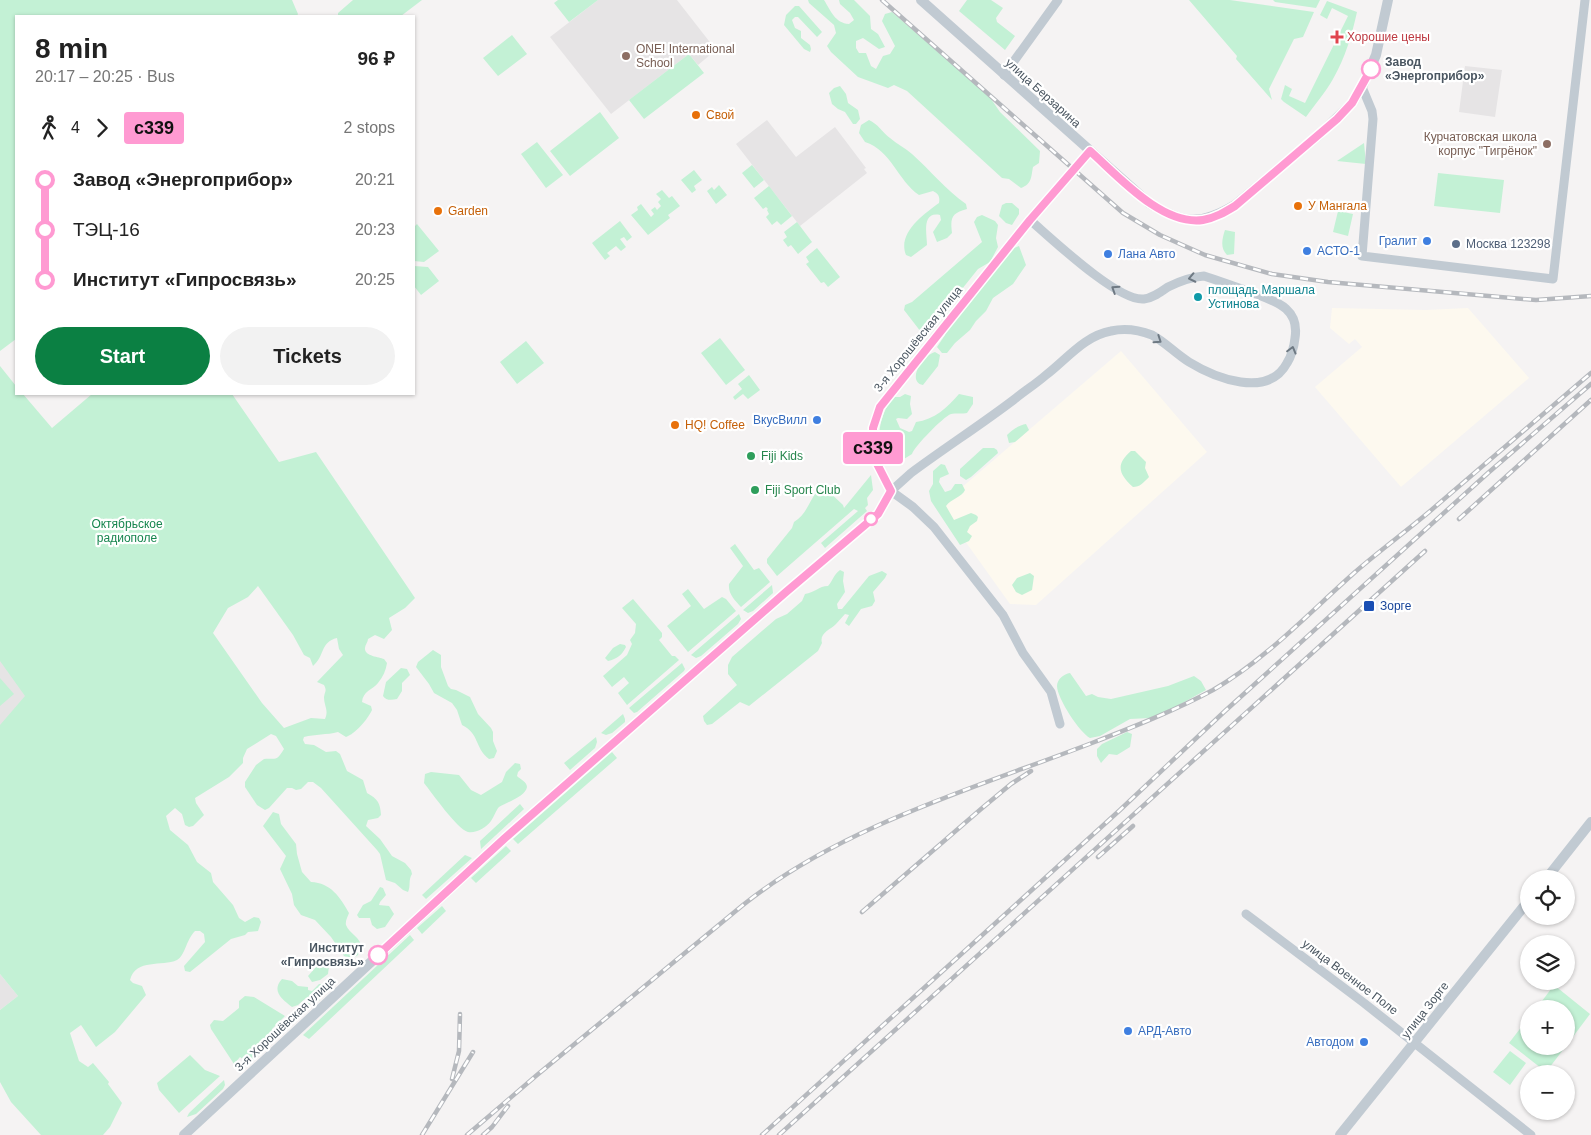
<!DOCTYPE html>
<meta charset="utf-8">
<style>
body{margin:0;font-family:Helvetica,sans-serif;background:#f2f2f2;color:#222;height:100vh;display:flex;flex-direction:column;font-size:19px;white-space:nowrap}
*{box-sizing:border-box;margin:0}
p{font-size:16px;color:#767676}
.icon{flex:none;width:28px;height:28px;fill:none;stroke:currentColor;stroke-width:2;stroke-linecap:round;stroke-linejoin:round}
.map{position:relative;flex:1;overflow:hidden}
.details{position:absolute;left:15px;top:15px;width:400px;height:380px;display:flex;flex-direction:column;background:#fff;border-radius:0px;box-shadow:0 1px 4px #0004}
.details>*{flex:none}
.badge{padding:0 10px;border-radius:4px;font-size:18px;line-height:32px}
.controls{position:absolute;left:1520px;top:870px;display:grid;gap:10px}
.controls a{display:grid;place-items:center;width:55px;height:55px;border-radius:50%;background:#fff;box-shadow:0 1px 4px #0004;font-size:25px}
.map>.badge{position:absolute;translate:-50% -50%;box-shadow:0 0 0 2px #fff}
.legs{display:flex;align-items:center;gap:8px;height:55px;padding:0 20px;font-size:16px}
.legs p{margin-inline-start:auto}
.headline{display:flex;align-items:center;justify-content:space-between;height:85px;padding:0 20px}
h1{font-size:28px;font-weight:700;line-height:38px}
.action{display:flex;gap:10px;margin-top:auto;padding:10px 20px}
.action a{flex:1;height:58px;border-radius:30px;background:#0b8043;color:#fff;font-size:20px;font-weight:700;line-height:58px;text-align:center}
.action a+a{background:#f2f2f2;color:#222}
ul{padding:0 20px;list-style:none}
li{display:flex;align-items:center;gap:18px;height:50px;font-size:19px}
li i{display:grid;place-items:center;width:8px;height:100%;margin:0 6px;background:currentColor}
li i::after{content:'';width:12px;height:12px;margin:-6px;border:4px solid;border-radius:50%;background:#fff}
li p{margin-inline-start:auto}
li:first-child i{background:linear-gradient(#0000 50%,currentColor 0)}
li:last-child i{background:linear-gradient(currentColor 50%,#0000 0)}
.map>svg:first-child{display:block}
</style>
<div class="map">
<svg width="1591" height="1135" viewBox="0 0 1591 1135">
<rect width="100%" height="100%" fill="#f5f3f3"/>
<path fill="#fdf9ef" d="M1332 308 1426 310 1468 308 1529 378 1401 487 1315 387 1362 347 1355 339 1349 344 1330 328Z
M1121 351 1207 452 1036 605 1010 604 940 506Z"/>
<path fill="#e6e4e5" d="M598 0H677L716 50 698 65 689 54 611 114 550 37Z
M1465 66 1502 70 1495 117 1459 112Z
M767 120 796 157 835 127 866 168 864 169 867 173 800 226 736 144Z
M0 654 49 712 0 750Z
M0 974 18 996 0 1010Z"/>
<path fill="#c3f1d5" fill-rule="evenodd" d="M0 0H292L298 14 297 16H16V339L0 351Z
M353 0H422L401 16H338V13Z
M558 0H598L569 22 554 3Z
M808 0H824C831 11 835 23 849 24L854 20 850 13 840 4 839 0H854L870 16 871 29 878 34 885 47 879 49 863 38 856 41V48L859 53H866L871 66 876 69 883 56 890 54 895 46 882 21 885 14 892 12 989 96 1000 112 1040 151 1039 163 1033 167C1031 177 1032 184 1021 188L1009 179 1002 178 907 91 894 85 888 88 858 77 831 52 827 46 836 33 834 25 809 3Z
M967 0H991L1003 8 996 18 997 22 1015 36 1005 50 959 11Z
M1189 0H1230L1314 12 1303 37 1294 39 1269 89 1272 100 1236 59 1237 56Z
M1273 0H1320L1316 8 1275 2Z
M1327 1 1357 12C1352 35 1345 58 1333 79 1326 92 1315 104 1306 117L1284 102 1281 99 1285 85 1292 89 1289 96 1305 103 1348 16 1332 8 1327 19 1320 15Z
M795 6H799L822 32 817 37 798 17H795L792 20 795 28 801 31V38L810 45 811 49 810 52 804 49 784 25 786 15Z
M512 35 527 54 498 76 483 58Z
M689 54 704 73 644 119 629 100Z
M840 86 846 94 848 103 858 110 860 119 856 124H853L845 112 838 109 832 104 829 93 834 88Z
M600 112 619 138 570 176 550 151Z
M869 120C878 124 882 132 890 138 897 144 905 148 912 154 930 170 946 190 966 204L967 209C952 213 950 217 952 233L947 238 937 242 933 232 941 220 940 215C921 211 927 235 927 245L911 257 906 255C897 233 924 214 939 203 940 197 939 194 933 191L919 195C898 181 891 150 865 142L859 133 861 125Z
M537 142 563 175 546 188 521 154Z
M1364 143 1366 164 1337 161Z
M752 165 764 180 754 188 742 173Z
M694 170 702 180 694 186 696 190 692 193 681 180Z
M1438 173 1504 180 1500 213 1434 206Z
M719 185 727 195 716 204 707 191 712 187 714 190Z
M769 186 792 216 781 225 777 221 772 225 766 217 769 214 767 210 768 209 766 207 763 209 754 198Z
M662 190 669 198 672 196 680 206 668 215 670 218 648 235 631 215 638 210 637 207 641 204 651 217 654 214 651 210 655 207 657 210 661 206 658 202 661 199 656 194Z
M1006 203H1012L1019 209V214L1012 225 1006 223 999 216 1002 205Z
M1338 211 1353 214 1348 236 1333 232Z
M982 215 995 221 998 225 996 238 998 247 990 262 978 269 962 289 957 290 938 318 926 332H921L904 310 905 305 912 302 982 242 974 222 977 217Z
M620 221 632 237 627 241 624 237 620 239 626 247 621 251 616 246 607 253 610 256 605 260 592 243Z
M797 222 812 242 798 254 791 245 788 247 783 240 787 237 784 232Z
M417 224 439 251 424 262 414 261V227Z
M1225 230 1235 232 1234 254 1227 255C1220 248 1222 239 1225 230Z
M1019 246 1026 265 1013 284 993 298 986 311 976 321 970 330 955 343 947 353H942L937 347 945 335 947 325 1014 248Z
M817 248 840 277 828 287 824 282 821 283 806 264 809 262 806 257Z
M414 266 428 267 439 281 421 295 414 286Z
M720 338 745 370 726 385 701 353Z
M526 341 544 363 517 384 500 362Z
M935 352 940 355 938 366 923 385C908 382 920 361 927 356 930 354 932 353 935 352Z
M0 366 16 386V394H23L52 428 92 394H232L279 462 316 452 415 598 405 608 389 618 392 630 384 639 375 635 368 639C368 642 365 645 365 648 364 656 379 657 384 659L387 663C386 670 383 677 378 683 372 690 363 691 362 702L371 706 372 710C368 719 355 734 346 737L338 732C327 735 315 734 304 737L303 740 305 744 314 745 326 752 336 751 340 754 347 771 363 780 367 793C378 799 380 803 381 815L378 818 368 820 366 826 380 839 392 856 405 863 411 870 412 874C408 880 411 886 408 892L403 890 395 883 386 880 380 854 377 850 321 788 313 782H308L301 789 296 790 292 788H287L269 808 265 810 257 805 245 787V782L256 765 264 759C277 758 276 762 284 749L276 736 271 734 247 749 243 758V763L229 777 195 798 196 803 204 815 193 826 189 827 185 825 182 814 175 808 166 816 170 830 188 845 197 862 211 873 213 882 233 905 239 918 245 922 254 917 259 918 261 922 258 931 248 932 245 935 231 939 190 972 185 971 184 966 205 942 204 934 200 931H195C186 940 185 956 177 960 162 967 136 958 130 980L133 983 142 986 146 995 115 1032 96 1047 81 1025 70 1033 79 1061 88 1067 93 1063 109 1082 108 1084 122 1103 110 1127 103 1135H41L11 1102 0 1082V1010L18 996 0 974V725L25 696 0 661ZM258 586 293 635 304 655 310 658 313 666C325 656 320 642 337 638L339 649 343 655 317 682 324 685C327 691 325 691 324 697 324 706 329 710 325 719L311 718 284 728 262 703 213 633 228 608 248 597Z
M749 375 760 390 748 399 743 394 735 400 733 397 742 389 738 384Z
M905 394 911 396 910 404 912 414 907 419 898 418 896 419 900 428 909 432 912 431 916 422C934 420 948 407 959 394L973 397V404L967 413C963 414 955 413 951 414 943 417 915 446 912 454L896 464C891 461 886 459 883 454 874 439 882 408 894 397H900Z
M1026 424 1029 430 1015 442 1009 443 1007 435C1012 430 1019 425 1026 424Z
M983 448H994L997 450 998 453 971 477 966 480 960 476V469Z
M1131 451H1135L1146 462 1145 468 1149 477C1143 483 1140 487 1133 487 1119 474 1115 465 1131 451Z
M941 464 945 465 949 474 940 478 939 482 945 492 951 490 955 484H962L965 490C962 497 951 499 946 506L954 520 971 513 976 515 978 517 977 521 970 526 967 532 972 536 969 541 960 545 931 501 929 491 933 484V471Z
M871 475 873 490 867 498 868 505 865 508 867 511 825 548 821 543 858 511 854 509 777 576 767 563V559L792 528 794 522C806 515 809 502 817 491L826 489 843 505 844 508Z
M735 544 754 570 759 568 770 582 741 607C735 600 728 594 729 584L743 566 730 548Z
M840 570 844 572 843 581 845 592 837 604 838 609H842L869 576 882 571 887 574 885 578 873 592 875 601 872 606 861 609 849 626 845 623 849 615 845 614C842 617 839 621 836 624 830 630 819 633 822 643L818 651 749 706 740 702 712 724 707 725 704 721 703 716 737 685 728 674V665L732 657 776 619 787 614 802 601 805 594C814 593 819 586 828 586 833 581 833 575 840 570Z
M1030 573 1034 576 1032 590 1022 595 1016 592 1012 585 1017 578Z
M772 585 773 593 753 611 748 613 743 610Z
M688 589 704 609 722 597 726 599 736 611 688 652 667 626 691 606 682 594Z
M633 599 662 633V637L659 640 672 656H675L679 660 627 705 618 693 629 683 624 677 612 687 603 676 627 655 632 644 630 640 635 633 636 624 622 608Z
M739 614 741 619 738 624 701 656 696 658 691 655Z
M620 644 625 645 626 647C622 655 617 659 608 661L605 658 613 648Z
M433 650 441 655V667L448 686 451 689 456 690 470 697 478 714 491 728 493 732V741L497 751 494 758 489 759C474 747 480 734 462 725L457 710 452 703 434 693 429 684 416 667 418 662Z
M682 663 685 669 684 671 637 712 634 713 629 708Z
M401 668 407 669 410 675 402 683V691L397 699C392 700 386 701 383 696L386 682Z
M1070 673 1086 696 1092 694 1098 697 1111 699 1168 686 1194 676 1201 681 1206 690 1170 710 1150 718 1130 719 1100 736 1090 738C1080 733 1057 698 1057 686 1057 679 1064 674 1070 673Z
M0 678 14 694 0 706Z
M623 714 625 719V722L612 733 606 735 601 733Z
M1127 732 1132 734 1130 747 1117 755 1109 754 1101 763 1097 756V749L1102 744Z
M596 737 597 742 595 748 570 770 564 763Z
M612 752 617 758 518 844 513 839Z
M515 763 520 764 521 769 518 772 517 776C520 779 527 782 527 787 526 796 506 803 499 807 496 810 494 817 491 821 487 827 475 834 468 832 457 829 432 793 424 783L425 774 431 772 459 775 471 790 481 795 502 782 506 772Z
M520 804 524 809 481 849 480 841Z
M273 812 279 814 281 824 296 844 297 854 302 872 311 882C331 883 340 897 349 913 348 916 345 921 346 925 350 936 370 941 357 956L350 958 344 956 331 937 315 920 301 915 294 905 292 894 280 869 286 856 263 826Z
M506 846 511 851 476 883 471 878Z
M465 855 472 858 426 899 422 895Z
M380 887 383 888 386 895 380 902 379 905 389 906 394 914 385 927 377 929 372 925 370 918H359L357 915 363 905 371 901Z
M442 906 446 911 422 934 417 928Z
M410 935 414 940 309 1039 303 1035Z
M324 963 329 966 328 974 320 980 312 982 308 976 317 966Z
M332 977 334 984 323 994 319 1001C312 1001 305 1009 298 1010L309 999 306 998 298 1005 292 1007C282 999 271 991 282 979L292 981 298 986 308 987V990L312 991 319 984H325Z
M1554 985 1590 1014 1566 1046V1009H1536Z
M245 996 254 997 285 1016 272 1029 271 1035 288 1020 289 1023 286 1029 248 1065 238 1067 244 1060 240 1057 234 1064 211 1029 210 1025 214 1020 223 1021 239 1008V1001Z
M1529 1017V1046H1566L1546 1072 1509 1043Z
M1510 1051 1526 1063 1510 1085 1493 1072Z
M190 1055 205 1070 220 1076 179 1113 159 1090 157 1083Z
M224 1080 225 1085 223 1089 196 1114 187 1117 189 1113Z"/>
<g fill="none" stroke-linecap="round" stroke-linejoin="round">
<path stroke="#c1cad2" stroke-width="9" d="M1004 75 1058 0
M1362 87 1372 111 1373 119 1362 256 1553 279 1585 0
M1030 220C1051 238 1118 302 1144 299 1153 298 1161 292 1168 287 1180 281 1191 277 1204 276 1220 281 1235 287 1251 292 1274 301 1300 307 1295 338 1294 347 1292 355 1287 363 1268 399 1215 378 1189 362 1176 354 1165 342 1152 335 1139 330 1124 328 1111 331 1084 336 1067 359 1046 375 1037 383 1026 390 1016 398 982 424 946 447 911 473L891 491 913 507 934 527 1003 615 1023 653 1051 692 1060 724
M1246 914 1364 1003 1531 1135"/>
<path stroke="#c1cad2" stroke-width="10" d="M921 0 1149 203C1183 224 1200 226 1235 205L1319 135 1352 103 1362 87 1376 55 1388 0
M1546 879 1591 822
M184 1135 505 838 786 592 878 514 891 491 873 456V428L880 407 1030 220 1090 151
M1340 1135 1529 900"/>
<defs>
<path id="rail" d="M882 0 1123 213 1160 235 1205 255 1272 274 1328 282 1536 300 1591 296
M1459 519 1591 400
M1098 857 1133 826
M862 912 981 809 1011 784 1031 771
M452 1079 459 1051 460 1014
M422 1135 473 1052
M467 1135 537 1075 743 905C842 826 975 788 1092 743 1133 727 1174 711 1213 690 1265 660 1309 613 1354 573 1378 552 1404 533 1429 512 1483 466 1537 419 1591 373
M483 1135 492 1127 508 1106
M762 1135 1120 810 1225 711 1488 473 1591 384
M779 1135 1425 551"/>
</defs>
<use href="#rail" stroke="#b5b8bd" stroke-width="4.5"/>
<use href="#rail" stroke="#fff" stroke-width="2.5" stroke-dasharray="8" stroke-linecap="butt"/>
</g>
<defs><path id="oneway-chevron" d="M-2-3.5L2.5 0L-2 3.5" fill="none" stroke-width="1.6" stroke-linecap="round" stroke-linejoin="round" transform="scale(1.25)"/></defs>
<g stroke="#6e7983">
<use href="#oneway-chevron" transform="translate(1192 278) rotate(168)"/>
<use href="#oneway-chevron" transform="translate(1115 289) rotate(-147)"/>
<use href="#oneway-chevron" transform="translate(1158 340) rotate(34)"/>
<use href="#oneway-chevron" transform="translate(1292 350) rotate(-75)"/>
</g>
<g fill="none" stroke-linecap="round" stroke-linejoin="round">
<defs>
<path id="line-1" d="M378 955 505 838 786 592 878 514 891 491 873 456V428L880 407 1030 220 1090 151C1118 176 1162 226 1203 220 1215 218 1225 212 1235 206L1337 119 1352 103 1371 69"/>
</defs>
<use href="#line-1" stroke="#fff" stroke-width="11"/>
<use href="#line-1" stroke="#ff9ad2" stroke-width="8"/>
</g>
<path fill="#e0444e" stroke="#fff" stroke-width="2" d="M1334.5 29.5h5v5h5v5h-5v5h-5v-5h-5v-5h5z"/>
<g fill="#8d6e63" stroke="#fff" stroke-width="2">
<circle cx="626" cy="56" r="5"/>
<circle cx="1547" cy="144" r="5"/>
</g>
<g fill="#fff" stroke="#ff9ad2" stroke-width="2.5">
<circle cx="1371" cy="69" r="9"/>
<circle cx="871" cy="519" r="6"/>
<circle cx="378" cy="955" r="9"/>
</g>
<g fill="#e8710a" stroke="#fff" stroke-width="2">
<circle cx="696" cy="115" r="5"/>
<circle cx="1298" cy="206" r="5"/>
<circle cx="438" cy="211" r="5"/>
<circle cx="675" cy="425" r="5"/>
</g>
<g fill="#3f7fe0" stroke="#fff" stroke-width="2">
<circle cx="1427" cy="241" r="5"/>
<circle cx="1307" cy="251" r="5"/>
<circle cx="1108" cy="254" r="5"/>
<circle cx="817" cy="420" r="5"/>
<circle cx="1128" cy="1031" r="5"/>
<circle cx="1364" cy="1042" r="5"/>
</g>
<circle fill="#5c6f8a" stroke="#fff" stroke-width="2" cx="1456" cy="244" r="5"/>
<circle fill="#0f9aa8" stroke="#fff" stroke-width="2" cx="1198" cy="297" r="5"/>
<g fill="#2e9e5b" stroke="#fff" stroke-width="2">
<circle cx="751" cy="456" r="5"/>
<circle cx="755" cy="490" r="5"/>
</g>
<rect fill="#1a4fb4" stroke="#fff" stroke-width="2" x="1363" y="600" width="12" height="12" rx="2.5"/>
<g text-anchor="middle" stroke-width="4.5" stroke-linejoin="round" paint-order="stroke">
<g font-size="12" fill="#be3a42" stroke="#fff" text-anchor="start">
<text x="1347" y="41">Хорошие цены</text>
</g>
<g font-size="12" fill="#785e54" stroke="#fff" text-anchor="start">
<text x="636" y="53">ONE! International<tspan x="636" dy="14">School</tspan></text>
<text x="1537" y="141" text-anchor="end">Курчатовская школа<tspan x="1537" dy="14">корпус "Тигрёнок"</tspan></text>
</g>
<g font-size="12" font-weight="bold" fill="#4a5661" stroke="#fff" text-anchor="start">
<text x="1385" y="66">Завод<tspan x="1385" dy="14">«Энергоприбор»</tspan></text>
<text x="364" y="952" text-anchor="end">Институт<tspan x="364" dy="14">«Гипросвязь»</tspan></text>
</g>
<g font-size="12" fill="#4a5661" stroke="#fff">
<text transform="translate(1043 93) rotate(42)" y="4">улица Берзарина</text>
<text transform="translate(918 339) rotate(-51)" y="4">3-я Хорошёвская улица</text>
<text transform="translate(1350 977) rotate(37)" y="4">улица Военное Поле</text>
<text transform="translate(1425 1010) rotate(-52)" y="4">улица Зорге</text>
<text transform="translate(285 1024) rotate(-43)" y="4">3-я Хорошёвская улица</text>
</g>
<g font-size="12" fill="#c56008" stroke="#fff" text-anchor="start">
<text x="706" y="119">Свой</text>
<text x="1308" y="210">У Мангала</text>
<text x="448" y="215">Garden</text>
<text x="685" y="429">HQ! Coffee</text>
</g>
<g font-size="12" fill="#366cbe" stroke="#fff" text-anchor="end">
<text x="1417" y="245">Гралит</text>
<text x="1317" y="255" text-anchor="start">АСТО-1</text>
<text x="1118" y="258" text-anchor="start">Лана Авто</text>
<text x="807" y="424">ВкусВилл</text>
<text x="1138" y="1035" text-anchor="start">АРД-Авто</text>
<text x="1354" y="1046">Автодом</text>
</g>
<g font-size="12" fill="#4e5e75" stroke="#fff" text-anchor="start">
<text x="1466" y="248">Москва 123298</text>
</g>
<g font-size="12" fill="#0d838f" stroke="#fff" text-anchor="start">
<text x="1208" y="294">площадь Маршала<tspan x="1208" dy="14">Устинова</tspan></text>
</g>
<g font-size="12" fill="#27864d" stroke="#fff" text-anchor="start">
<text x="761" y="460">Fiji Kids</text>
<text x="765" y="494">Fiji Sport Club</text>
</g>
<g font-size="12" fill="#17864f" stroke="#fff">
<text x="127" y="528">Октябрьское<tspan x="127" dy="14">радиополе</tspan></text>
</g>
<g font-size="12" fill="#164399" stroke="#fff" text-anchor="start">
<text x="1380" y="610">Зорге</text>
</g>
</g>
</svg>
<div class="controls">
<a><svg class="icon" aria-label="locate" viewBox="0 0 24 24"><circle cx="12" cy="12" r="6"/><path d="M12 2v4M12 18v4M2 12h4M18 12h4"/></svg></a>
<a><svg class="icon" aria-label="layers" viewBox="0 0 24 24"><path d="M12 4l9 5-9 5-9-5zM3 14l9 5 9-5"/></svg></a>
<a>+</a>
<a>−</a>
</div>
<b class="badge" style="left:873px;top:448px;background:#ff9ad2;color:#111">с339</b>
<section class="details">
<div class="headline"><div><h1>8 min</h1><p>20:17 – 20:25 · Bus</p></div><b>96 ₽</b></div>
<div class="legs"><svg class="icon" aria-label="walk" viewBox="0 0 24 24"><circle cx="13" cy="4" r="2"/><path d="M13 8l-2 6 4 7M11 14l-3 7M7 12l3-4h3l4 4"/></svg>4<svg class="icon" aria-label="forward" viewBox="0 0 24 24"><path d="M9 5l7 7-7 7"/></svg><b class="badge" style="background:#ff9ad2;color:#111">с339</b><p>2 stops</p></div>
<ul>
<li><i style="color:#ff9ad2"></i><b>Завод «Энергоприбор»</b><p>20:21</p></li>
<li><i style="color:#ff9ad2"></i><span>ТЭЦ-16</span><p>20:23</p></li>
<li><i style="color:#ff9ad2"></i><b>Институт «Гипросвязь»</b><p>20:25</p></li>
</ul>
<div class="action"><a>Start</a><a>Tickets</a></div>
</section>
</div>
